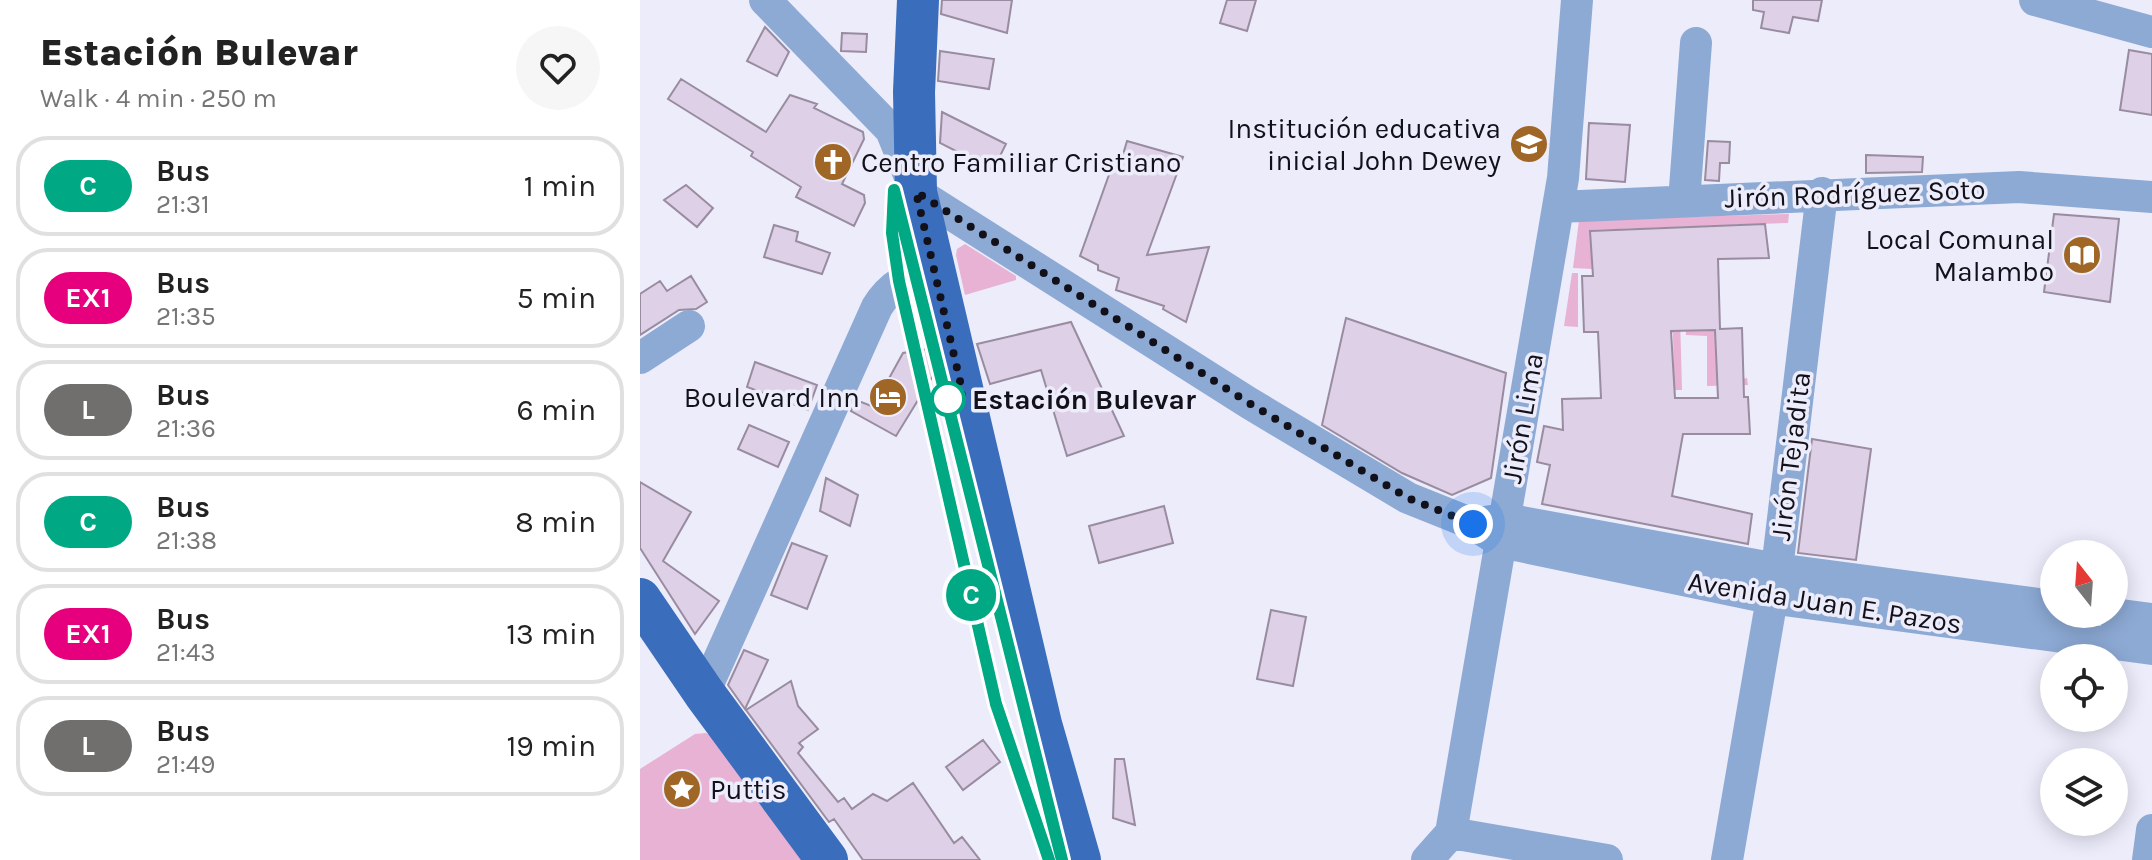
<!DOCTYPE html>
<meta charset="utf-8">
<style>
body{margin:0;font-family:Karla,sans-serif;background:#f6f6f6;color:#222;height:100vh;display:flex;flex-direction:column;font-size:30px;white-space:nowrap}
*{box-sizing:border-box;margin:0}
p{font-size:26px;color:#767676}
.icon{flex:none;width:44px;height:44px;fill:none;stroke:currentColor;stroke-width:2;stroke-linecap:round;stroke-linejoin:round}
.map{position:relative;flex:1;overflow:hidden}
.side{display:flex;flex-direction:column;background:#fff;width:640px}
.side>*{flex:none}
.badge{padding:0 16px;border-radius:26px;font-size:28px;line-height:52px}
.needle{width:52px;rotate:343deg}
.buttons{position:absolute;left:1400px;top:540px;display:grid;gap:16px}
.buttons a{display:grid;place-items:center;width:88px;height:88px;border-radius:50%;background:#fff;box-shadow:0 4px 20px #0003;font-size:40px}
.you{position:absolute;width:40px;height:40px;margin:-20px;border:6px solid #fff;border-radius:50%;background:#1a73e8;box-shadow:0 0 0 12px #1a73e833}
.map>.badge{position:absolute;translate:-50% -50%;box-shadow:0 0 0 4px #fff}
.round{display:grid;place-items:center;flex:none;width:84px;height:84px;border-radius:42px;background:#f6f6f6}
.overview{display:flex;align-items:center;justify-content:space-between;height:136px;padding:0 40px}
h1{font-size:38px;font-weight:800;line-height:60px}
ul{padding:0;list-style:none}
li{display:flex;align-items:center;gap:24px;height:100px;margin:0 16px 12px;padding:0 24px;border:4px solid #e0e0e0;border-radius:32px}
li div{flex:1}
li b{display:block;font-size:30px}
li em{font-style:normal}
li .badge{min-width:88px;font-weight:700;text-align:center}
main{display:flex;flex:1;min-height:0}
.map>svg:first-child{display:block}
</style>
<main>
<section class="side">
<div class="overview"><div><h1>Estación Bulevar</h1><p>Walk · 4 min · 250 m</p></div><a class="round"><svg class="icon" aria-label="heart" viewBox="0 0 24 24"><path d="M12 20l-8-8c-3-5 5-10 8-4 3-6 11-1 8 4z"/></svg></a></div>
<ul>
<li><span class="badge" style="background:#00a884;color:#fff">C</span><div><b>Bus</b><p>21:31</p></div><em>1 min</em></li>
<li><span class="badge" style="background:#e6007e;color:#fff">EX1</span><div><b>Bus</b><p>21:35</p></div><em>5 min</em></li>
<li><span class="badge" style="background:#706f6d;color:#fff">L</span><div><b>Bus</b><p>21:36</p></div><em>6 min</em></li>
<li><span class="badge" style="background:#00a884;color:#fff">C</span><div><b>Bus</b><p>21:38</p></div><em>8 min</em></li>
<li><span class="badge" style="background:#e6007e;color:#fff">EX1</span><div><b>Bus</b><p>21:43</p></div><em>13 min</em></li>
<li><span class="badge" style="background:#706f6d;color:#fff">L</span><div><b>Bus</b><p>21:49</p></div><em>19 min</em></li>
</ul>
</section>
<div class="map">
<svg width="1512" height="860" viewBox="0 0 1512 860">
<rect width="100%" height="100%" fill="#ececfb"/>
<path fill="#e7b2d3" d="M1149 214 1148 223 950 230 952 269 933 268 939 220Z
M325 244 376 276V280L325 295 316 255 317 249Z
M932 273H938V327L924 326Z
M1048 278 1050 331H1075L1077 383 1107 378 1108 385 1067 386V336L1046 335 1043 286Z
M1040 316 1042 390H1005L1034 387 1033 333 1018 332Z
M66 733 71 736 166 860H0V769L55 734Z"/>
<path fill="#ded0e6" stroke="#998ca0" stroke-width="2" fill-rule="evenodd" d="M302 0H372L367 33 301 14Z
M587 0H616L607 31 580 23Z
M1113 0H1182L1178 21 1153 17 1149 33 1121 28 1124 12 1113 10Z
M125 27 149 52 137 76 107 61Z
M202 33 227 34 226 52 201 51Z
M1489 50 1512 54V115L1480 110Z
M300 51 354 59 349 89 298 81Z
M41 79 126 132 150 95 177 104 174 108 223 132 224 139 202 184 224 195 225 203 214 226 156 197 161 187 111 156 113 152 28 99Z
M302 112 366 144 353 170 300 143Z
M949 123 990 125 985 182 946 179Z
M487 141 543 157 507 255 569 247 546 322 523 309 524 306 476 290 479 278 458 270V265L440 256 475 158H482Z
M1068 141 1090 142 1089 163H1080L1079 181 1065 180Z
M1226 155 1283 157 1282 172 1226 173Z
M46 185 73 208 57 227 24 200Z
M1414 214 1479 219 1470 302 1404 292Z
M1125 224 1129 258 1078 259 1080 329 1102 328 1104 397H1108L1110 434H1043L1032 496 1112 514 1108 544 902 504 910 465 897 462 904 426 923 430 922 399 961 398 958 332H944L942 276H953L950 231ZM1075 330 1078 398H1035L1031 331Z
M134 225 158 232 156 241 190 253 182 274 124 257Z
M51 276 67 302 56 309 39 310 0 335V294L20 281 27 291Z
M706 318 866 373 851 478 812 495 762 473 682 425Z
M431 322 484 436 427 456 401 370 350 384 337 344Z
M288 349 294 374 256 436 211 411 216 400 247 412 257 386 247 382 263 353Z
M115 362 177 385 168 410 107 387Z
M109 425 149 442 138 467 98 449Z
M1172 439 1231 449 1216 560 1158 553Z
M186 478 218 495 210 526 180 511Z
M0 482 51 512 23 561 79 601 55 634 0 548Z
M524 506 533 543 459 563 449 526Z
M152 543 187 556 167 609 131 595Z
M631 610 666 617 653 686 617 679Z
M104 650 128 660 105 709 88 685Z
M151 681 158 706 178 729 159 743 163 747 158 753 198 802 204 798 212 809 233 794 247 801 273 783 314 843 322 837 340 860H223L194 819 189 822 186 818 106 710Z
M343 740 360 762 323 790 306 767Z
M475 759H484L495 825 473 818Z"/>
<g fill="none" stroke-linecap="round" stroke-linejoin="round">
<path stroke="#8daad5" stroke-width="32" d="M125 0 251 130 276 192 609 403 768 498 833 524 861 542 1130 598 1512 649
M1395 0 1512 32
M1044 201 1056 43
M918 207 1379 187 1512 197
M0 358 49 326
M844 522 865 519 1137 569 1414 606
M1472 614 1512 619
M64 693 237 307C251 284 268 277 294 268
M811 833 923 178 937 0
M811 833 967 860
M787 860 811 833
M1087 860 1137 569 1182 193
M1508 860 1512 830"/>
<path stroke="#3a6dbb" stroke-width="42" d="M278 0 274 92 276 192 401 724 440 860
M0 599 64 693 187 860"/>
</g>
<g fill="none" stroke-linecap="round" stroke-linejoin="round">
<defs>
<path id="line" d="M409 860 356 704 259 281 252 233 254 190 422 860"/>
</defs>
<use href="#line" stroke="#fff" stroke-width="18"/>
<use href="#line" stroke="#00a884" stroke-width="12"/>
<path stroke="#12111a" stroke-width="8" stroke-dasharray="0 14.4" d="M308 399 323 394 276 192 609 403 768 498 833 524"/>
</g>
<defs>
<symbol id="school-disc" viewBox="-11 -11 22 22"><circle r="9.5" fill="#a06626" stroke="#ececfb"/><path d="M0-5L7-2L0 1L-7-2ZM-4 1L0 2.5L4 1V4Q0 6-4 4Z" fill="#fff"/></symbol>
<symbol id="church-disc" viewBox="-11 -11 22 22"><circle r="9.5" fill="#a06626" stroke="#ececfb"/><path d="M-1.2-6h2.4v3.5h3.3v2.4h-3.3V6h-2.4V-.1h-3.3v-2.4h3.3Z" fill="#fff"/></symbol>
<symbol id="library-disc" viewBox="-11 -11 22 22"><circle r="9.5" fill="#a06626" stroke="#ececfb"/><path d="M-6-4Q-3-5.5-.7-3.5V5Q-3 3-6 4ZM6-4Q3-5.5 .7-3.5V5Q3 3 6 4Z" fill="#fff"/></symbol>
<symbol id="hotel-disc" viewBox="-11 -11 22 22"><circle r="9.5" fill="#a06626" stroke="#ececfb"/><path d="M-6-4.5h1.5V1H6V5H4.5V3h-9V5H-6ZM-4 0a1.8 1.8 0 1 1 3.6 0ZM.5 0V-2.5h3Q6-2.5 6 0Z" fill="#fff"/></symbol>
<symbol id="sight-disc" viewBox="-11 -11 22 22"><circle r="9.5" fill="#a06626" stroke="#ececfb"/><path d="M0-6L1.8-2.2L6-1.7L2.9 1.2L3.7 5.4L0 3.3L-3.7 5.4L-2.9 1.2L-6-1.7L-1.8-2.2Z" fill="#fff"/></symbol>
</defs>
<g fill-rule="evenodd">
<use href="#school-disc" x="867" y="122" width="44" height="44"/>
<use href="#church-disc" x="171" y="140" width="44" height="44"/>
<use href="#library-disc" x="1420" y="233" width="44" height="44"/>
<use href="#hotel-disc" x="226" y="375" width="44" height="44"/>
<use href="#sight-disc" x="20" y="767" width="44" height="44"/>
</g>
<circle fill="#fff" stroke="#00a884" stroke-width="4" cx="308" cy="399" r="16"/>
<g text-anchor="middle" stroke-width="7" stroke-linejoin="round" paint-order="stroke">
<g font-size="28" fill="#12111a" stroke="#ececfb" text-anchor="end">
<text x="861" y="138">Institución educativa<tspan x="861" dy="32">inicial John Dewey</tspan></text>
<text x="221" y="172" text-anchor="start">Centro Familiar Cristiano</text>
<text x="1414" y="249">Local Comunal<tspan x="1414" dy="32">Malambo</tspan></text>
<text x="220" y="407">Boulevard Inn</text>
<text x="70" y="799" text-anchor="start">Puttis</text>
</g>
<g font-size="28" fill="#12111a" stroke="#ececfb">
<text transform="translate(1215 193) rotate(-2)" y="10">Jirón Rodríguez Soto</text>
<text transform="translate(882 418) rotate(-80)" y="10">Jirón Lima</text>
<text transform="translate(1150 456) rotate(-83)" y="10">Jirón Tejadita</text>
<text transform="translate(1185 602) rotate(9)" y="10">Avenida Juan E. Pazos</text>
</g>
<g font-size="28" font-weight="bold" fill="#12111a" stroke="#ececfb" text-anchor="start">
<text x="332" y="409">Estación Bulevar</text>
</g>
</g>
</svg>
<div class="buttons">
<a><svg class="needle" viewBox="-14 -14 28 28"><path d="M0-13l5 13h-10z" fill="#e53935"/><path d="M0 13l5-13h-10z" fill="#767676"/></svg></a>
<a><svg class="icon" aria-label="locate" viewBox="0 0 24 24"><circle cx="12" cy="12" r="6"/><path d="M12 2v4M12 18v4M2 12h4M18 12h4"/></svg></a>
<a><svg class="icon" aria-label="layers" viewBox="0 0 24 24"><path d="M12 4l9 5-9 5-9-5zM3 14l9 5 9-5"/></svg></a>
</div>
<div class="you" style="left:833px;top:524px"></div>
<b class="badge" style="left:331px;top:595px;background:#00a884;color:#fff">C</b>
</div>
</main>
